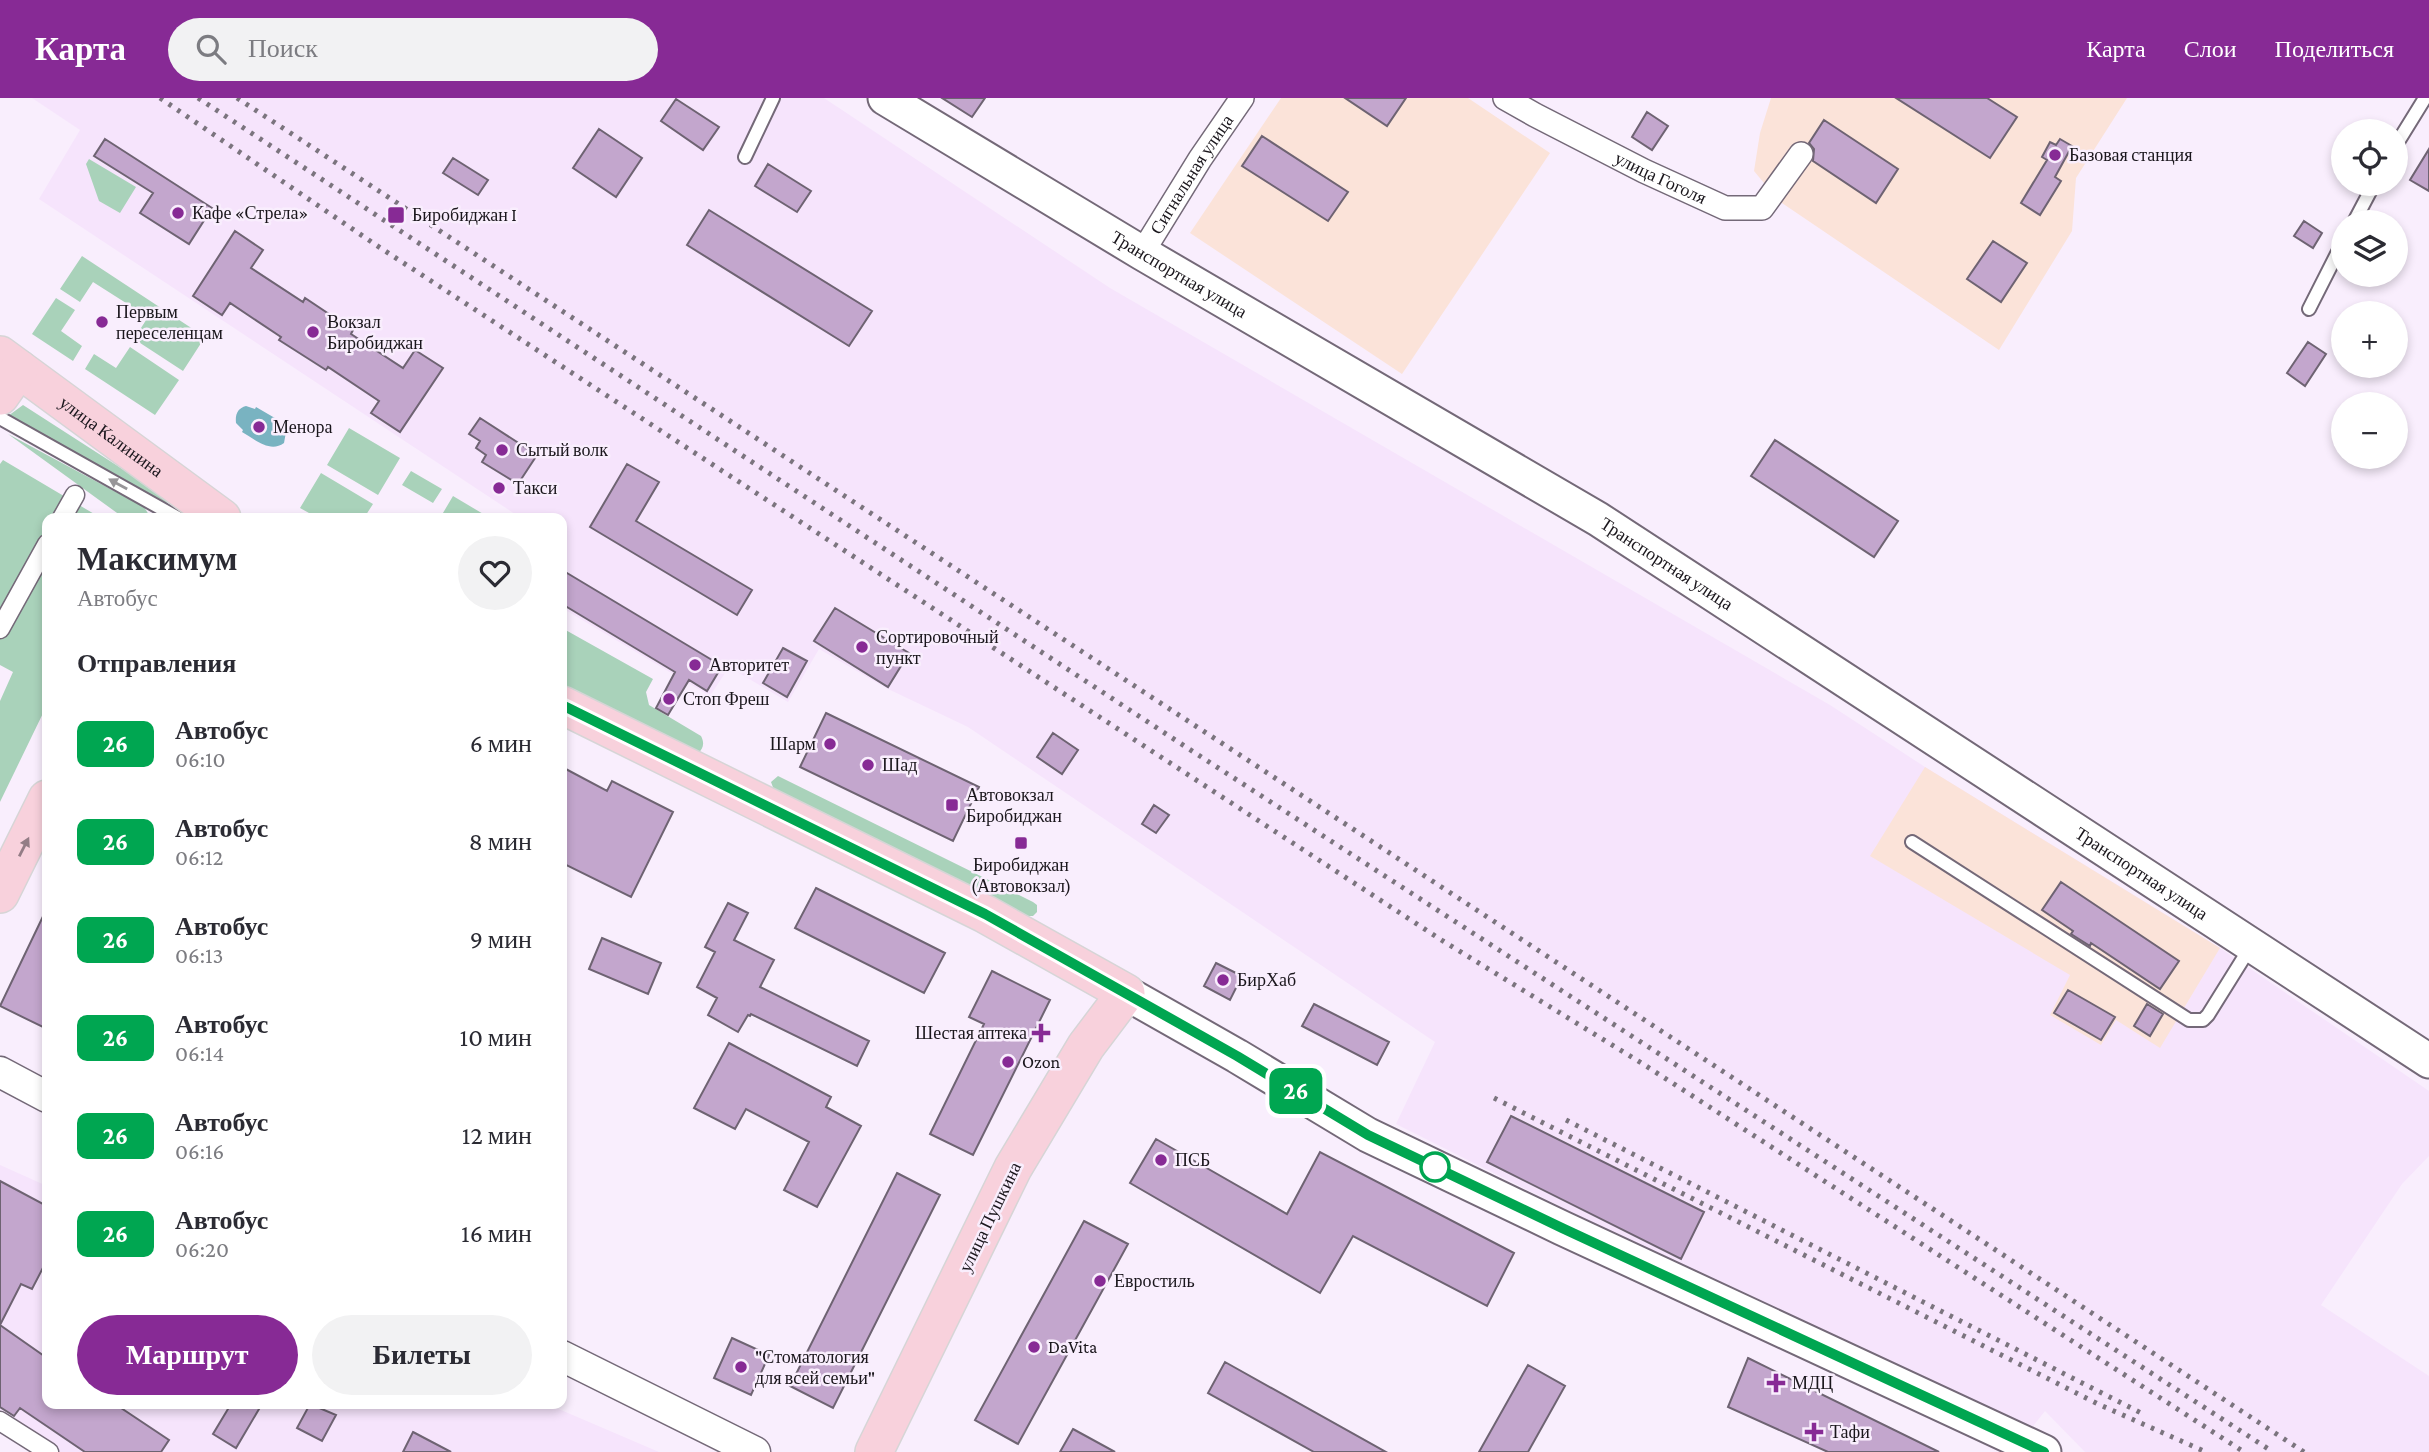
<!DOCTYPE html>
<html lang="ru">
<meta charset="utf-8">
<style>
body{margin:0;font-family:"Crimson Pro",serif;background:#f2f2f3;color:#2b2b33;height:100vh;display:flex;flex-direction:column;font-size:26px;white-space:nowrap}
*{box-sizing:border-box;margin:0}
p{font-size:23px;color:#7c7c81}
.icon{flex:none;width:38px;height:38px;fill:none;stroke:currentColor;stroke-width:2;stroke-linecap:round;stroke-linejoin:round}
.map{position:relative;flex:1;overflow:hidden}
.side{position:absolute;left:42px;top:415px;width:525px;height:896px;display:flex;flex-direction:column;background:#fff;border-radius:14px;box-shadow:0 4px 10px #0003}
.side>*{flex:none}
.badge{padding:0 14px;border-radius:10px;font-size:24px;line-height:46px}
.tools{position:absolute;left:2331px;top:21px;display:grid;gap:14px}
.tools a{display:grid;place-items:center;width:77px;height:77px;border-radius:50%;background:#fff;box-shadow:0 4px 10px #0003;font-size:35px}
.map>.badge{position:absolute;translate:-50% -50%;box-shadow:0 0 0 4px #fff}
h2{padding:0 35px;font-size:26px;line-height:63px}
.round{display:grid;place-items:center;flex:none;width:74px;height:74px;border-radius:37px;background:#f2f2f3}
.head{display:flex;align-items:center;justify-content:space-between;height:119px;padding:0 35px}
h1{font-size:33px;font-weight:700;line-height:52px}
.action{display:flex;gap:14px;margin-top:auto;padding:14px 35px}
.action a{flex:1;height:80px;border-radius:42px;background:#872a95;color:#fff;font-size:28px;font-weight:700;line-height:80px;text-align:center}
.action a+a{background:#f2f2f3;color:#2b2b33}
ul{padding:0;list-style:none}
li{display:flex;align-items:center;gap:21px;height:98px;padding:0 35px}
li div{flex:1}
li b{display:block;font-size:26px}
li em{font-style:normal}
li .badge{min-width:77px;font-weight:700;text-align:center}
header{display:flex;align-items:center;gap:42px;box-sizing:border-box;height:98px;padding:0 35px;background:#872a95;color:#fff}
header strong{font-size:33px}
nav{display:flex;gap:38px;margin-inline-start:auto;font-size:24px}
.search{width:490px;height:63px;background:#f2f2f3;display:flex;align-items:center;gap:18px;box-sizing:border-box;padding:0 24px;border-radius:38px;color:#7c7c81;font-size:26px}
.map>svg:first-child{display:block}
</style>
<header>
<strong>Карта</strong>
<div class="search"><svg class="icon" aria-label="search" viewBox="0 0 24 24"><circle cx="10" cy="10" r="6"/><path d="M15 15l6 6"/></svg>Поиск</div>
<nav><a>Карта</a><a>Слои</a><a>Поделиться</a></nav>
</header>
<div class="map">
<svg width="2429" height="1354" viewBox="0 0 2429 1354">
<rect width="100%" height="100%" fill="#f9eefd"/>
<path fill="#f6e4fc" d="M32 0H824L1110 190 1830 607 1925 669 2220 850 2429 993V1058L2402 1086 2321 1207 2429 1278V1354H2085L2045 1313 2026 1337 1683 1170 1396 1026 1435 944 968 629 886 590 819 551 788 604 729 569 710 598 562 510V420H521L39 101 80 32Z
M0 1067 47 1088V1306H547L659 1354H48L0 1322Z"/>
<path fill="#fbe3d9" d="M1281 0H1468L1550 55 1402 276 1190 135Z
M1771 0H2127L2076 80 2072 133 1999 252 1779 103 1754 73 1760 35Z
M1925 669 2220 850 2160 950 2116 922 2101 947 2050 917 2070 877 1870 758Z"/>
<path fill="#a9d2ba" d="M89 61 136 89 120 115 99 103 86 66Z
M82 158 205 239 183 273 134 241 148 219 93 184 80 204 60 191Z
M56 200 75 212 61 233 82 248 73 263 32 236Z
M130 249 179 282 155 317 85 271 94 256 116 270Z
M23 307 169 401 167 405 8 318Z
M349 330 400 360 378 397 327 367Z
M8 336 144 409 151 420H124Z
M3 362 101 420H47V607L0 704V603L13 574 0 567V366Z
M411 373 442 391 433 405 402 387Z
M321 375 373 406 364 420H318L300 410Z
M453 398 490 420H440Z
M562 530 653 581 646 594 649 607 701 638C705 646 703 650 698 656L562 592Z
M778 678 1033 804 1037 807V814L1033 818H1026L774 692 771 684Z"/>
<path fill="#79b3c1" d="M246 308 255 311 256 309 280 323 279 326 286 334 284 345C270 355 256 342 242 334L243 332 236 325C235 316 238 310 246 308Z"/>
<path fill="#c3a6cd" stroke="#6e6372" stroke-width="2" d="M942 0H985L972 19Z
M1345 0H1406L1387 28Z
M1896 0H1987L2017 19 1990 60Z
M676 1 719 29 703 52 661 23Z
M1647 14 1668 28 1652 52 1632 39Z
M1824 22 1898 71 1876 105 1813 63 1814 51 1809 45Z
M599 31 642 60 616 99 573 70Z
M1262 38 1348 94 1328 123 1242 68Z
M105 41 212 110 189 146 140 115 153 95 94 58Z
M2060 41 2072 48 2055 79 2061 83 2040 117 2021 105 2047 62 2042 59 2050 44 2056 47Z
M2429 51V93L2410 82Z
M453 60 488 82 478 97 443 75Z
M768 66 811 93 797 114 755 88Z
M709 112 872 213 849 248 687 147Z
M2304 123 2322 135 2313 150 2294 138Z
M235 133 263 152 251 170 303 204 305 200 353 232 351 236 403 270 415 252 443 270 400 334 371 315 379 303 328 269 326 272 279 242 281 239 230 205 222 217 193 198Z
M1993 143 2027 165 2001 204 1967 181Z
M2308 244 2326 256 2305 288 2287 275Z
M480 320 537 357 518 386 482 364 486 357 476 350 480 343 469 336Z
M1775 342 1898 423 1874 459 1751 378Z
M627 366 659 384 636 423 752 492 737 517 590 429Z
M562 472 722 568 707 593 689 582 668 617 656 610 675 574 562 506Z
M835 510 909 555 888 589 814 543Z
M783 550 807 563 787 599 763 585Z
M826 615 979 689 953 743 800 669Z
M1053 635 1078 652 1062 676 1037 659Z
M562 669 607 693 612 683 673 714 631 799 562 765Z
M1154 707 1169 717 1156 735 1142 726Z
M2061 784 2179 863 2160 891 2091 845 2090 848 2071 836 2073 833 2042 812Z
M816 790 945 855 924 895 795 830Z
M728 805 748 815 734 842 774 862 760 889 869 943 857 968 751 916 750 918 748 917 738 934 708 917 717 900 697 889 715 854 705 849Z
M47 810V931L0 908Z
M602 840 661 865 648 896 589 871Z
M1216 865 1242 878 1230 902 1204 888Z
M992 873 1050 902 973 1057 930 1036 984 926 969 919Z
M2068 892 2115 919 2101 942 2054 915Z
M1314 906 1389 944 1377 967 1302 928Z
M2147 906 2163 916 2150 938 2134 928Z
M729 945 831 999 826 1009 861 1028 817 1109 784 1092 809 1044 746 1011 735 1031 694 1010Z
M1511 1018 1704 1114 1681 1161 1487 1064Z
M1156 1041 1287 1116 1320 1054 1514 1155 1487 1208 1353 1138 1320 1195 1130 1085Z
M897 1075 940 1097 833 1310 790 1288Z
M0 1083 47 1108V1162L32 1191 21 1186 0 1227 47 1260V1306H115L169 1342 161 1354H85L20 1310 14 1318 0 1309Z
M1084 1123 1128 1146 1018 1346 975 1322Z
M732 1240 769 1257 751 1297 714 1280Z
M1748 1260 1939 1354H1828L1728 1309Z
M1225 1264 1386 1354H1314L1208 1295Z
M1528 1267 1565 1288 1528 1354H1479Z
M231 1306H262L236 1350 213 1336Z
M310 1306 336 1317 322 1343 297 1330Z
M1073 1331 1115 1354H1060Z
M413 1334 451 1354H403Z"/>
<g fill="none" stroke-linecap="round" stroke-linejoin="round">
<defs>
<path id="service" d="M2396 47 2425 0
M745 59 773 0
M2354 124 2374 86
M2309 211 2343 144
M0 320 178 420
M1912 744 2189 922H2203L2208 917 2251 848"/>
<path id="pedestrian" d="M62 420 75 397
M0 531 47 446
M0 1323 49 1354"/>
<g id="minor">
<path id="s1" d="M1505 0 1535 17 1644 73 1725 110H1762L1801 56"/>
<path id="s2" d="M1142 155 1200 61 1242 0"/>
</g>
<path id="tertiary" d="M0 974 47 999
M562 1258 755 1354"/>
<g id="secondary">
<path id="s3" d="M885 0 1142 155 1598 421 2429 963"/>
<path d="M1126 895 1237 958 1368 1037 1562 1130 2044 1354"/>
</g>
<g id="primary">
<path id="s4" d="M0 257 222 420"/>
<path d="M0 298 19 271"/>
<path d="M562 607 985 816 1126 895 1086 948 1013 1070 874 1354"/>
<path d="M0 796 47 701"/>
</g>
</defs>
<use href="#service" stroke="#746978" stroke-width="16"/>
<use href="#pedestrian" stroke="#746978" stroke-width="21"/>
<use href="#minor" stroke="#746978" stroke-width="26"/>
<use href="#tertiary" stroke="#746978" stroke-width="33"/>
<use href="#secondary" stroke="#746978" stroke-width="37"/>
<use href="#primary" stroke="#d6d5d6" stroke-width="40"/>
<use href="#service" stroke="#fff" stroke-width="12"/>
<use href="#pedestrian" stroke="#fff" stroke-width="18"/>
<use href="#minor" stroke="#fff" stroke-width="23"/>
<use href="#tertiary" stroke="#fff" stroke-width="30"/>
<use href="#secondary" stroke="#fff" stroke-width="33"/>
<use href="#primary" stroke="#f8d1dc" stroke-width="37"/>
<path stroke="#7b747e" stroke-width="5" stroke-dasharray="3.5 7" stroke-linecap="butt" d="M160 0 376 147 1443 843 1643 966 2244 1354
M198 0 1186 649 2273 1354
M237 0 2304 1354
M1494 1000 2098 1306 2206 1354
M1566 1022 2145 1317"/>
</g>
<defs><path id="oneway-solid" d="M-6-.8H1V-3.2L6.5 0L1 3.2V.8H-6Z" transform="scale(1.75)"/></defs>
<use fill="#989699" href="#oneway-solid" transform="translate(118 386) rotate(-151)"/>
<use fill="#947d86" href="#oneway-solid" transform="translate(24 749) rotate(-63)"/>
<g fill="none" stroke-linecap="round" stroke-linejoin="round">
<defs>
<path id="line" d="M562 607 985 816 1237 958 1368 1037 1562 1130 2044 1354"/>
</defs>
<use href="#line" stroke="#fff" stroke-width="16"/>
<use href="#line" stroke="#00a651" stroke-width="10"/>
</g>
<g fill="#872a95" stroke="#f9eefd" stroke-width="2.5">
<circle cx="2055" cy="57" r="7"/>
<circle cx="178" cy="115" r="7"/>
<rect x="387" y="108" width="18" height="18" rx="3.5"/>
<circle cx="102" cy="224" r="7"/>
<circle cx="313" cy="234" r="7"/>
<circle cx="259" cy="329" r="7"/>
<circle cx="502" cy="352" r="7"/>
<circle cx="499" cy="390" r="7"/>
<circle cx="862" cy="549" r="7"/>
<circle cx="695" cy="567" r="7"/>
<circle cx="669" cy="601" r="7"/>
<circle cx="830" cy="646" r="7"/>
<circle cx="868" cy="667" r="7"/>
<rect x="945" y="700" width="14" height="14" rx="3.5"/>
<rect x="1014" y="738" width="14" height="14" rx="3.5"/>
<circle cx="1223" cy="882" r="7"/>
<path d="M1037.5 924.5h7v7h7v7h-7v7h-7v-7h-7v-7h7z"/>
<circle cx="1008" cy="964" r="7"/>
<circle cx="1161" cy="1062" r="7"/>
<circle cx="1100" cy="1183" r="7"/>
<circle cx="1034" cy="1249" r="7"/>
<circle cx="741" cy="1269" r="7"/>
<path d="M1772.5 1274.5h7v7h7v7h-7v7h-7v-7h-7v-7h7z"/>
<path d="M1810.5 1323.5h7v7h7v7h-7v7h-7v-7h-7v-7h7z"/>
</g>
<circle fill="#fff" stroke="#00a651" stroke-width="3.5" cx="1435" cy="1069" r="14"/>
<g text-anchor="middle" stroke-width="5" stroke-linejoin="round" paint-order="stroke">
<g font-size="18" fill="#1a161c" stroke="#f9eefd" text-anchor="start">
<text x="2069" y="63">Базовая станция</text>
<text x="192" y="121">Кафе «Стрела»</text>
<text x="412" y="123">Биробиджан I</text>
<text x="116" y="220">Первым<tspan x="116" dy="21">переселенцам</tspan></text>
<text x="327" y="230">Вокзал<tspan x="327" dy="21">Биробиджан</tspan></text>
<text x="273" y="335">Менора</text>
<text x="516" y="358">Сытый волк</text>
<text x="513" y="396">Такси</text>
<text x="876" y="545">Сортировочный<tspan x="876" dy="21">пункт</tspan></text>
<text x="709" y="573">Авторитет</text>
<text x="683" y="607">Стоп Фреш</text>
<text x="816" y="652" text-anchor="end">Шарм</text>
<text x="882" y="673">Шад</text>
<text x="966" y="703">Автовокзал<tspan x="966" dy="21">Биробиджан</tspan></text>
<text x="1021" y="773" text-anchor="middle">Биробиджан<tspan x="1021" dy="21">(Автовокзал)</tspan></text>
<text x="1237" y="888">БирХаб</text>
<text x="1027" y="941" text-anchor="end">Шестая аптека</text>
<text x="1022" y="970">Ozon</text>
<text x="1175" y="1068">ПСБ</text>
<text x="1114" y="1189">Евростиль</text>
<text x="1048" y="1255">DaVita</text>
<text x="755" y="1265">"Стоматология<tspan x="755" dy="21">для всей семьи"</tspan></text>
<text x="1792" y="1291">МДЦ</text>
<text x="1830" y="1340">Тафи</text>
</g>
<g font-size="18" fill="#1a161c" stroke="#f9eefd">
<text dy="6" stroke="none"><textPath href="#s2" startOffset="93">Сигнальная улица</textPath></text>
<text dy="6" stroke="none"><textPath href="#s1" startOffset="175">улица Гоголя</textPath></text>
<text dy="6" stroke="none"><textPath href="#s3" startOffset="343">Транспортная улица</textPath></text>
<text dy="6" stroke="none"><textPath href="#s4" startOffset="138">улица Калинина</textPath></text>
<text dy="6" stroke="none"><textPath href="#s3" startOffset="910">Транспортная улица</textPath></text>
<text dy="6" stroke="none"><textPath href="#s3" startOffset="1477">Транспортная улица</textPath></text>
<text transform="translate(990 1119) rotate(-64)" y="6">улица Пушкина</text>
</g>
</g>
</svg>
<div class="tools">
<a><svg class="icon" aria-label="locate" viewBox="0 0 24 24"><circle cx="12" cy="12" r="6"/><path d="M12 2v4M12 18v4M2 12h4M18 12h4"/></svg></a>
<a><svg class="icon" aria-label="layers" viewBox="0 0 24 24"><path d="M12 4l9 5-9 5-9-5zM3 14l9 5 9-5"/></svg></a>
<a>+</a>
<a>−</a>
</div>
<b class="badge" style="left:1296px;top:993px;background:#00a651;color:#fff">26</b>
<section class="side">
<div class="head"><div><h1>Максимум</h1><p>Автобус</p></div><a class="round"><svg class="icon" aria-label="heart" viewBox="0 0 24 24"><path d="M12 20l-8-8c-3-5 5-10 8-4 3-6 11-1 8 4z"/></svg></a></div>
<h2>Отправления</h2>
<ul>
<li><span class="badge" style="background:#00a651;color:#fff">26</span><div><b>Автобус</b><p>06:10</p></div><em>6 мин</em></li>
<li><span class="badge" style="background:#00a651;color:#fff">26</span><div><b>Автобус</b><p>06:12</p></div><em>8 мин</em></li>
<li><span class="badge" style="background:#00a651;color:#fff">26</span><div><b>Автобус</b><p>06:13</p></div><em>9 мин</em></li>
<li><span class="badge" style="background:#00a651;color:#fff">26</span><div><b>Автобус</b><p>06:14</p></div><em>10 мин</em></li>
<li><span class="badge" style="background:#00a651;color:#fff">26</span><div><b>Автобус</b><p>06:16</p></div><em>12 мин</em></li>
<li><span class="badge" style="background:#00a651;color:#fff">26</span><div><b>Автобус</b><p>06:20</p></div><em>16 мин</em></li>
</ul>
<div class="action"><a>Маршрут</a><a>Билеты</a></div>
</section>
</div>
